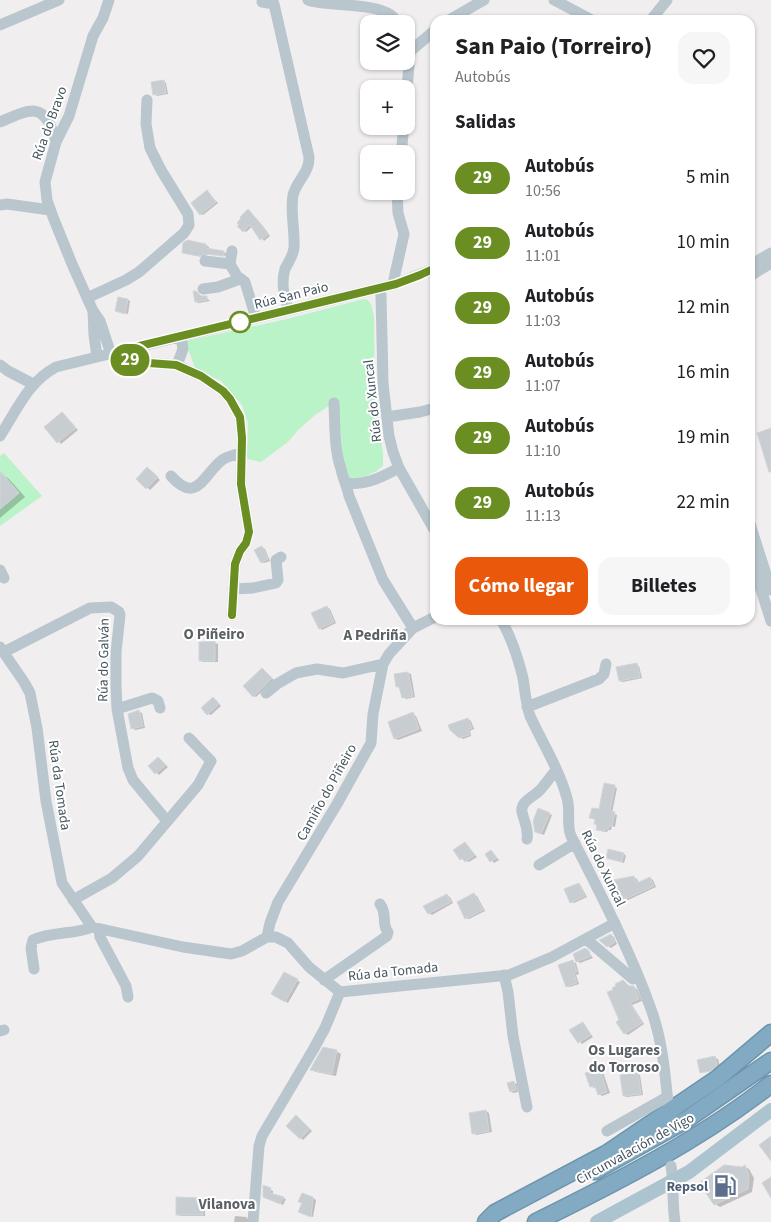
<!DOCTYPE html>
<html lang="es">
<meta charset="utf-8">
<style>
body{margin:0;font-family:"Source Sans 3",sans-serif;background:#f6f6f6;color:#202124;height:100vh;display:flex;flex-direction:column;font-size:19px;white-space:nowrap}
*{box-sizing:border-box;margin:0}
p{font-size:16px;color:#757577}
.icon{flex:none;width:28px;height:28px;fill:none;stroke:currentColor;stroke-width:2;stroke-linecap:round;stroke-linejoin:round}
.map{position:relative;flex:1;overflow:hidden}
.side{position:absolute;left:430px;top:15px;width:325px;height:610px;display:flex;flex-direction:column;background:#fff;border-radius:15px;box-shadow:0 1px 4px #0004}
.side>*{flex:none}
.badge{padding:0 10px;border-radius:16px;font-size:18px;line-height:32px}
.fabs{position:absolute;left:360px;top:15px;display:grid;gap:10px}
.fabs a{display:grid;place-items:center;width:55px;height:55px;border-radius:10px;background:#fff;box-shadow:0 1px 4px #0004;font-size:25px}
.map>.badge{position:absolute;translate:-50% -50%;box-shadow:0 0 0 2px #fff}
h2{padding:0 25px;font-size:19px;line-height:45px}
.round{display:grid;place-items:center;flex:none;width:52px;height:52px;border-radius:15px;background:#f6f6f6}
.head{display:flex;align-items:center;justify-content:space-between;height:85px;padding:0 25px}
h1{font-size:24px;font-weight:700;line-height:38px}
.button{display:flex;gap:10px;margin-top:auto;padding:10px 25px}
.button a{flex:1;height:58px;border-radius:15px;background:#ea580c;color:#fff;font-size:20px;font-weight:700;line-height:58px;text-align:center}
.button a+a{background:#f6f6f6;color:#202124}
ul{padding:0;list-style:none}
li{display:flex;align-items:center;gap:15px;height:65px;padding:0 25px}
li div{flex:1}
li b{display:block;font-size:19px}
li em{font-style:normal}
li .badge{min-width:55px;font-weight:700;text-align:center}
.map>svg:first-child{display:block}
</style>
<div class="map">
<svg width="771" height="1222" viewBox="0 0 771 1222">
<rect width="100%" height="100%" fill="#f1eeef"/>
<path fill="#b9f3c7" d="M364 299 368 300 371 304 374 316 375 402 383 454V466C373 474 360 481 347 476L344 469 338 404 327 407 315 415 298 430 288 442 261 462 247 459 248 423 242 405 221 381 195 368 186 343 187 341 287 319Z
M4 453 42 496 0 526V456Z"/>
<path fill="#0003" d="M164 81 166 83 168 94 157 96 154 94Z
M207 192 218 203 203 215 201 214Z
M251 213 263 226 270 236 264 241 253 226 246 232 244 231Z
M187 242 206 245 209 247V250L224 252 227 254 226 256 209 254 203 257 186 254 183 252Z
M202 297H206L210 301 199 303 196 302Z
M128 300 130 301 128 314 116 311Z
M63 413 78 430 61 444 46 427Z
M148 468 160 480 150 490 137 479Z
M3 475 9 479 25 497 0 518V477Z
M262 547 265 549 270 561 264 563 262 562Z
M327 607 330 609 336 623 322 630 320 628Z
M215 643 218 644V662H203L201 660Z
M636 664 639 666 642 678 623 682 620 681Z
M262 669 274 680 256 697 254 696Z
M408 673 411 674 415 697 406 699 403 697 400 688 397 686Z
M216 700 221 706 211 715 208 714Z
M139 712 142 713 145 728 135 730 132 728Z
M413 714 416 716 422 731 398 740 395 738Z
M468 719 471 721 474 729 470 731 471 736 463 739 460 737Z
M159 758 168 767 159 775 150 766Z
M614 787 617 788 612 813 617 815 615 827 612 826 611 830H608L607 832 600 831 598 829 597 820 591 818 600 810Z
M549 814 552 815 544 835 539 833Z
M465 843 477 857 469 862 461 859Z
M491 851 499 860 494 863 487 854Z
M624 854 626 856 624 863 607 858Z
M634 877 637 879 639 884 650 878 653 880 656 887 626 901 624 899Z
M579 884 581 886 587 897 574 903 571 902Z
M447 895 450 897 453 903 432 915 429 913Z
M474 895 477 896 485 911 469 919 466 918Z
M611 935 614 937 617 944 611 948 608 946Z
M588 951 593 958 580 963 577 961Z
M573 962 576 963 579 974 576 975 579 984 570 987 567 986Z
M284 973 300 982 288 1003 273 994Z
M630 987 637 989 642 1001 632 1005 644 1024 628 1035 625 1033 621 1021 615 990Z
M583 1023 593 1037 582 1044 571 1031Z
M336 1051 341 1054 336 1076 316 1072 311 1070Z
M715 1058 718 1059 720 1067 717 1069 701 1072 699 1061Z
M600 1070 603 1072 610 1093 602 1096 599 1094 596 1087 594 1088 591 1086Z
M637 1074 640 1075 643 1095 627 1097 624 1096Z
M514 1083 517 1084 518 1092 513 1093 511 1091Z
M486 1111 489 1113 492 1132 476 1135 473 1133Z
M299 1118 312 1131 303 1140 301 1138Z
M745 1167 749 1169 754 1178 752 1192 720 1207 715 1204 742 1168Z
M265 1187 273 1191V1195L286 1199 283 1205 267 1198Z
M313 1198 316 1200 313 1217 303 1213V1203Z
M202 1199 205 1201V1216H180L177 1214Z
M235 1216 246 1217 248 1219V1222H234Z"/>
<path fill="#c8cdd2" stroke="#d2d6db" d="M164 80 166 93 153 95 151 82Z
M207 190 216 202 200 215 191 203Z
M248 209 260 223 268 235 260 240 250 225 243 232 237 226 239 225 237 223 241 218 240 217Z
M187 240 206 244V248L224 251V256L206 254 199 256 182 253 183 243Z
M193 291H196L201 296H207V300L195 302Z
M118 297 128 299 125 314 115 311Z
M62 412 76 428 57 443 44 427Z
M771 428V472H769L757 433Z
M147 467 158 477 146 489 136 479Z
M0 471 19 493 0 509Z
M262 546 268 559 261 563 254 550Z
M327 606 334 622 319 629 311 613Z
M215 641V661H199V642Z
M637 663 640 677 619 681 616 667Z
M262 668 272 678 253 697 243 686Z
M408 672 413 696 402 698 399 687H396L394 674Z
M213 697 219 704 207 715 201 708Z
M139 710 143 726 131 729 128 714Z
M413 712 419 729 394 739 388 722Z
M468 718 472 728 468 730 469 735 459 738 450 730 448 725Z
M158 757 166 765 155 774 148 766Z
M604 783 615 785 610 811 615 812 612 826H609L608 829H605V831L596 830 597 825 594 824 595 819 589 818 592 808 599 809Z
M538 808 550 813 541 834 535 832 533 821Z
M465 842 475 855 465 862 462 858 460 860 453 850Z
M608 849 624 853 622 862 606 858Z
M491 850 497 858 490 862 485 854Z
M634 876 637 883 650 877 654 886 623 900 613 880Z
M579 883 585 896 570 903 564 889Z
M474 893 483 910 465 919 457 902Z
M447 894 451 902 428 914 423 906Z
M611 934 615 942 607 947 599 940Z
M585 948 589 951 591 956 576 962 573 954Z
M573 960 577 972 574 974 577 983 566 987 558 965Z
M284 972 298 979 285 1002 271 994Z
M623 980 629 986H634L639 999 630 1003 642 1023 624 1034 616 1022 619 1020 607 992 613 990 612 988 616 986 615 984Z
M583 1022 591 1035 578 1043 569 1030Z
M323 1047 337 1050 332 1074 310 1070Z
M715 1056 717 1065 711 1071 700 1073 697 1060Z
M600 1069 607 1092 598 1095 595 1086 590 1087 585 1073Z
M638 1072 641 1094 623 1096 620 1075Z
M514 1081 516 1090 510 1092 507 1083Z
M486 1110 489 1131 472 1134 469 1113Z
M296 1115 310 1129 300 1139 286 1126Z
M771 1136V1161L759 1145Z
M724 1165 742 1167 745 1165 749 1175 748 1189 714 1205 699 1183Z
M771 1177V1198L762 1183Z
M263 1185 271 1188 270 1193 284 1197 280 1204 263 1197Z
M302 1193 313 1197 311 1217 298 1212 302 1203 298 1202Z
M176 1197 203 1198V1215H176Z"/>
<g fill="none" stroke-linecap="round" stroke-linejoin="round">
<defs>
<path id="highway" d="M595 1171 686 1120 771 1061
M486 1222 495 1213 606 1154 718 1078 771 1033
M536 1222C617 1182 700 1140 771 1084"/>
</defs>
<use href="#highway" stroke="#6d95ae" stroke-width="19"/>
<path stroke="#b9c6cd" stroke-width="11" d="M109 0 103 18 93 36 69 116 56 142 45 182 47 200 53 217 72 264 93 311 100 321 111 354
M308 0C330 8 390 0 398 24
M554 0 592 20
M262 2 274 4 309 157C310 172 297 180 293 195 290 212 295 230 294 248 293 257 288 262 285 269 281 282 284 298 289 310
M449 20 484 0
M651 20 667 0
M0 25 59 0
M406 51 409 64 406 104
M407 54 435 30
M0 122C32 108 45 101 56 142
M401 154 404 126
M0 205 7 204 50 210
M232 251 230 264 237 276 245 282 256 318
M205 261 230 264
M750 265 771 253
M750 276 771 263
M396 284 394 279 404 234 398 213 397 191
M203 289 218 287 240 279
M379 289 381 295 383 383 389 436 393 452 399 468 435 531
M87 298 126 280 139 272 184 233 189 225 188 214 161 170 150 148 146 124 147 100
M93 311 94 335 97 357
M123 350 130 360 135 362 177 365 201 376 223 391 230 399 240 417 242 438 241 484 249 532 246 543 240 551 235 564 232 615
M0 365 8 371 33 384
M177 365 183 349 181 337
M334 403C335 424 334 449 341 469 343 479 347 486 349 496L383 580 413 628
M387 417 420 412 435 408
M0 436C17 410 28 382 56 367L396 284 435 268
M171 476C197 505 203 475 222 460 228 456 235 455 241 453
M346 482C363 488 385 475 399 468
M750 524 771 590
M750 555 771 621
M0 570 4 578
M233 589 253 588 276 583 278 580 276 560 281 557
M501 620C512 638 518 658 523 678 525 691 526 704 530 716 543 744 559 769 567 798 571 811 566 824 571 836 600 893 630 950 651 1009 662 1039 665 1072 668 1103
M0 647 24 682 30 693 37 728 46 801 62 883 92 927 183 947 231 954 242 951 267 937H276L288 943 309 967 340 992 509 975 552 957 615 923
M4 652 90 608 111 607 119 612 120 615 116 652V686L117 709 128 768 133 780 167 821
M266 693 277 684 296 673 317 669 343 673 383 664
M527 707 599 679 604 674 606 664
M117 709 152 698 158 701 160 708
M527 839C529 828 524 822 522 812 520 802 533 797 539 791 545 785 550 777 556 770
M539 865 575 843
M73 900 112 878 138 856 198 785 211 761 189 738
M99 929 100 937 126 986 128 997
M267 937 270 923 278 902 337 804 371 743 373 714 383 664 389 654 413 628 435 617
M586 939 633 979
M34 969 31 948 33 940C52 931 74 935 92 927
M504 975 508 992 513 1036 527 1107
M324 980 387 936 388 932C381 924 388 915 380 904
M0 1031 4 1030
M607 1131 667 1097
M671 1166C674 1185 672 1203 675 1222
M253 1222 259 1146 262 1136 313 1050 325 1028 340 992"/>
<path stroke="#acc3d0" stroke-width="14" d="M597 1222 689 1172 771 1110"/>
<use href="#highway" stroke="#82aac2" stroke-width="16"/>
</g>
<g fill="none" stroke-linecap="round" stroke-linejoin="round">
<defs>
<path id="line" d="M232 615 235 564 240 551 246 543 249 532 241 484 242 438 240 417 230 399 223 391 201 376 176 365 135 362 130 360 123 350 396 284 420 275 435 268"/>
</defs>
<use href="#line" stroke="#fff" stroke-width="11"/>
<use href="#line" stroke="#6b8e23" stroke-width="8"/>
</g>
<defs>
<symbol id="fuel-bare" viewBox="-9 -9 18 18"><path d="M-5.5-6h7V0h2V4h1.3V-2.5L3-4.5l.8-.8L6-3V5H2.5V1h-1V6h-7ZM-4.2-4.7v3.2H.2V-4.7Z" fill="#5c6f8a" stroke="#fff" stroke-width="2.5" paint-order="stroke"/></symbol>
</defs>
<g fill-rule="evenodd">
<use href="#fuel-bare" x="709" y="1170" width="32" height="32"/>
</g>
<circle fill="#fff" stroke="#6b8e23" stroke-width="2.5" cx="240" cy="322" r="10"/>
<g text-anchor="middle" stroke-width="4" stroke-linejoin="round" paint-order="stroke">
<g font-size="14" fill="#45555e" stroke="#fff">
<text transform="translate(49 123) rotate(-70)" y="5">Rúa do Bravo</text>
<text transform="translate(291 295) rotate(-14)" y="5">Rúa San Paio</text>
<text transform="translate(372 401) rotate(-96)" y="5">Rúa do Xuncal</text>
<text transform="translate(103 660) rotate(-89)" y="5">Rúa do Galván</text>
<text transform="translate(60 785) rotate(82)" y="5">Rúa da Tomada</text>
<text transform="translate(326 792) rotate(-61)" y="5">Camiño do Piñeiro</text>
<text transform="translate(604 868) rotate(64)" y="5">Rúa do Xuncal</text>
<text transform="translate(393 971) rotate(-6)" y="5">Rúa da Tomada</text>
<text transform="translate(635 1148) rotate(-29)" y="5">Circunvalación de Vigo</text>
</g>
<g font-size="14" font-weight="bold" fill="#4e5e75" stroke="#fff" text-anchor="end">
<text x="708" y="1191">Repsol</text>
</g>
<g font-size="15" font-weight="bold" fill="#5b6064" stroke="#fff">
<text x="214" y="639">O Piñeiro</text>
<text x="375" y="640">A Pedriña</text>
<text x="624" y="1055">Os Lugares<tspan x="624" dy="17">do Torroso</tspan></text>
<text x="227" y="1209">Vilanova</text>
</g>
</g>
</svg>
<div class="fabs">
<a><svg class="icon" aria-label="layers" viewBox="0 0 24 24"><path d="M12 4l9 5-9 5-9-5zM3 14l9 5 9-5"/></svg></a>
<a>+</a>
<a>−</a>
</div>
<b class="badge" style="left:130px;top:360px;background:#6b8e23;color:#fff">29</b>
<section class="side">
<div class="head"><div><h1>San Paio (Torreiro)</h1><p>Autobús</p></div><a class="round"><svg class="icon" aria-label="heart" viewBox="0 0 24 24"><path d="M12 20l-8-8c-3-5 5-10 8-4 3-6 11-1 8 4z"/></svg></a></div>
<h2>Salidas</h2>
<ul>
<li><span class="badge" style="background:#6b8e23;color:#fff">29</span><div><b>Autobús</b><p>10:56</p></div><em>5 min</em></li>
<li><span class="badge" style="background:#6b8e23;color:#fff">29</span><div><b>Autobús</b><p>11:01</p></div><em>10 min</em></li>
<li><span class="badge" style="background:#6b8e23;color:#fff">29</span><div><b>Autobús</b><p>11:03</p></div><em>12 min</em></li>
<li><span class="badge" style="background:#6b8e23;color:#fff">29</span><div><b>Autobús</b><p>11:07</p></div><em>16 min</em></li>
<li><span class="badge" style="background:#6b8e23;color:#fff">29</span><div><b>Autobús</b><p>11:10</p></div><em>19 min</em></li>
<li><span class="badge" style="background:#6b8e23;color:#fff">29</span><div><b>Autobús</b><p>11:13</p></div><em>22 min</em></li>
</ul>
<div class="button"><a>Cómo llegar</a><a>Billetes</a></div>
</section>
</div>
